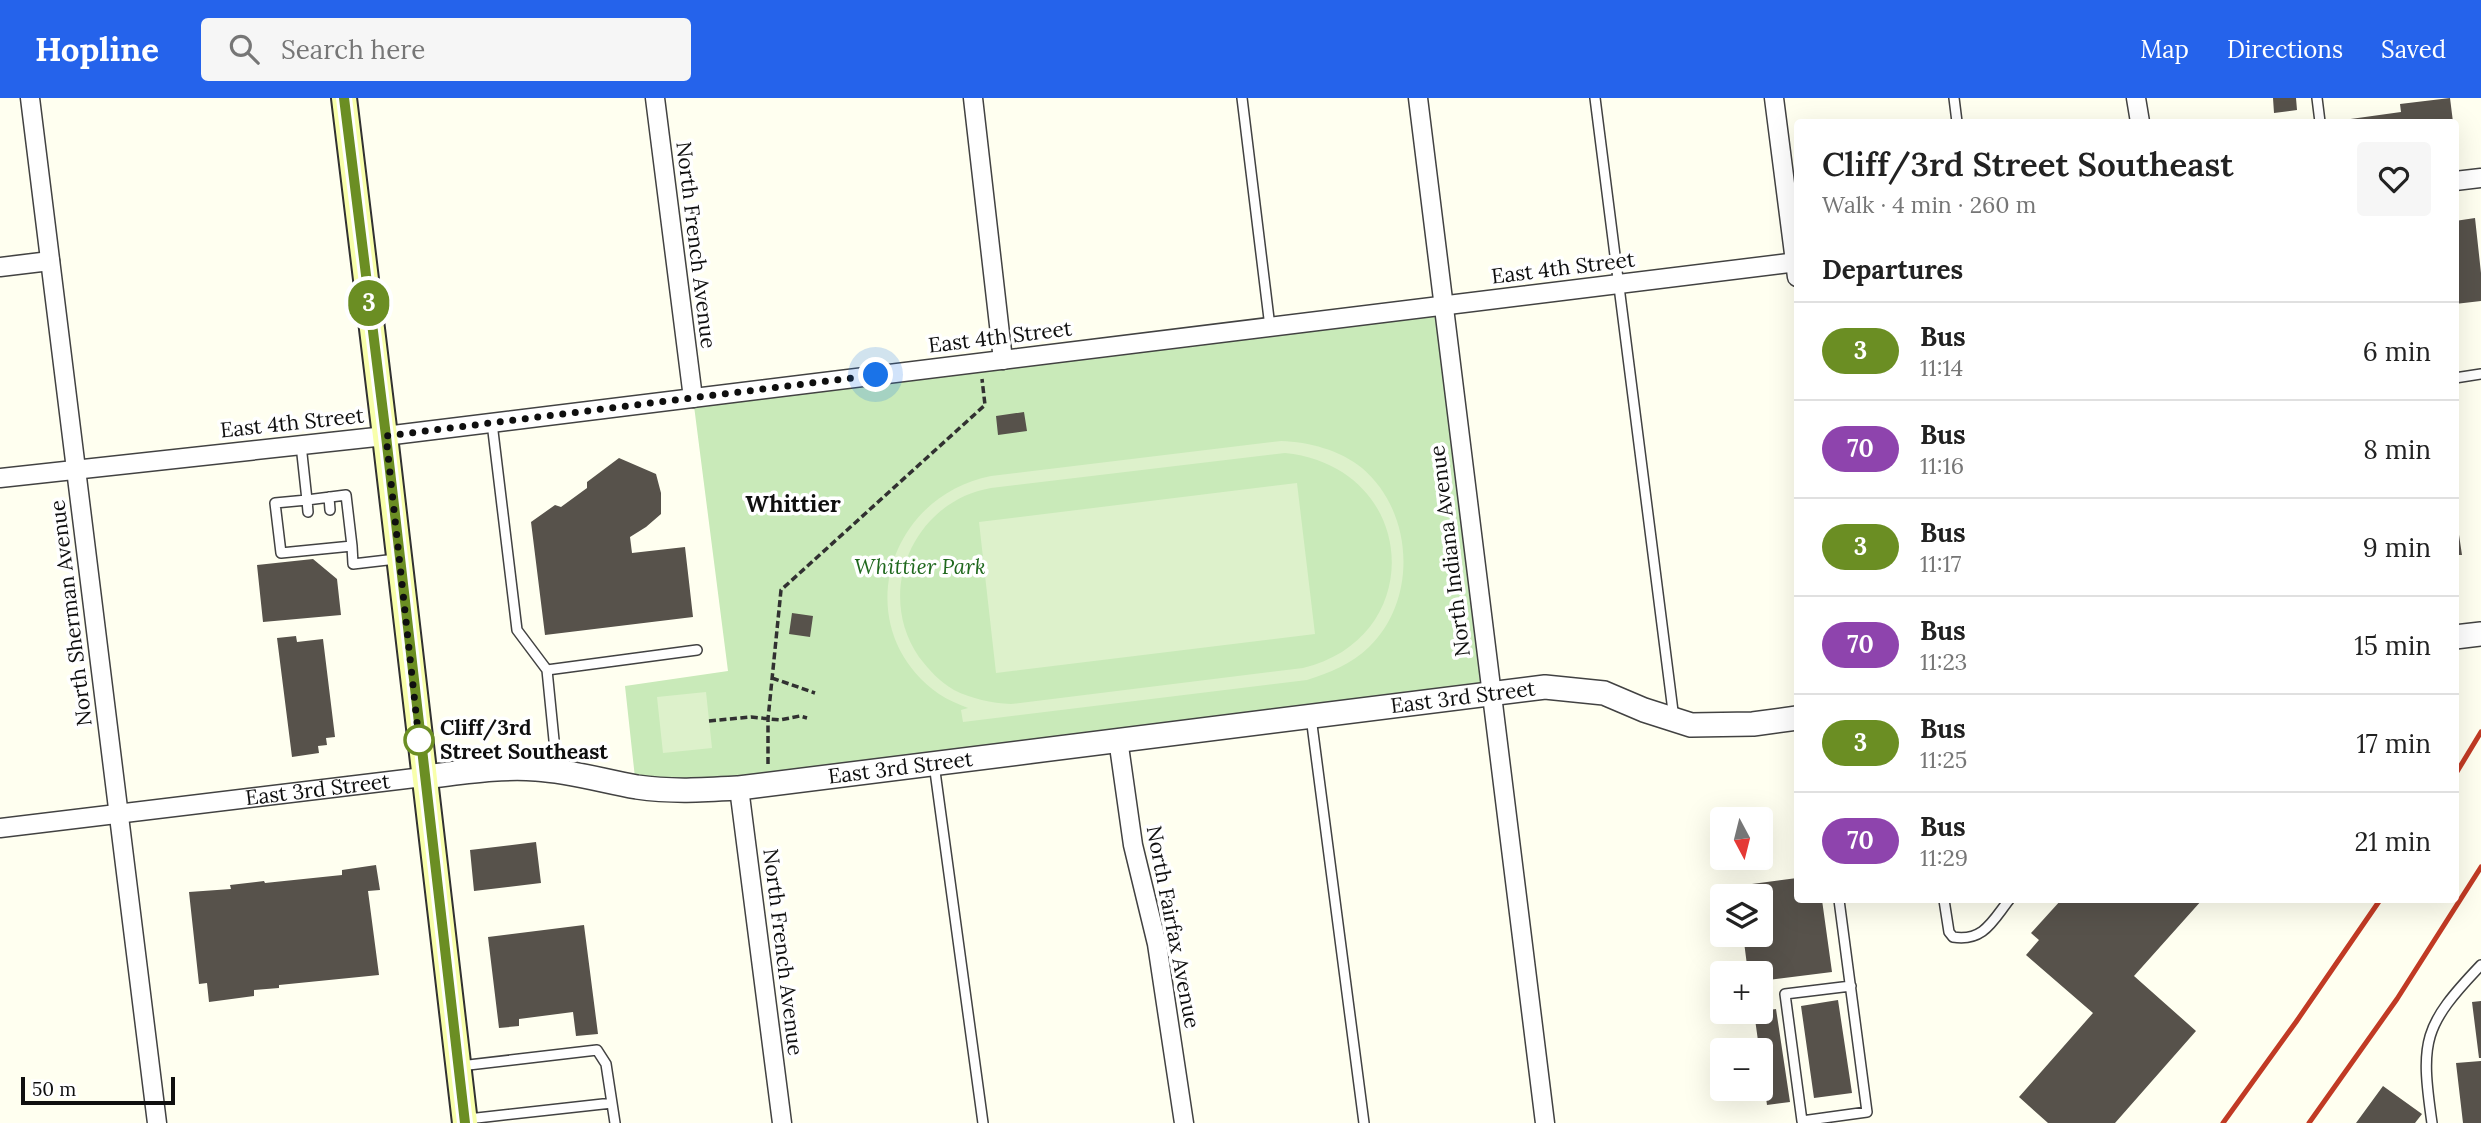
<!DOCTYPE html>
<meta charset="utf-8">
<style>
body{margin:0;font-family:Lora,serif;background:#f6f6f6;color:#222;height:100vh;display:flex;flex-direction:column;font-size:26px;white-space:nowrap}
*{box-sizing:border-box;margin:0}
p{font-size:23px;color:#767676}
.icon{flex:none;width:38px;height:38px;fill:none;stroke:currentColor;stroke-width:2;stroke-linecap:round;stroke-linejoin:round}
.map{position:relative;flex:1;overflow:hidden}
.sheet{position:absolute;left:1794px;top:21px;width:665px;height:784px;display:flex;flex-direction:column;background:#fff;border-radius:7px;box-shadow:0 7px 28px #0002}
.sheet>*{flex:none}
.badge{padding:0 14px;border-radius:23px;font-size:24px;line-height:46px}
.needle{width:46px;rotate:173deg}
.controls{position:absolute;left:1710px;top:709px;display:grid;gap:14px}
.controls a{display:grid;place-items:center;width:63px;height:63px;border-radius:7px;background:#fff;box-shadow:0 7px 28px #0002;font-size:35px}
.scale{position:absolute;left:21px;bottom:18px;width:154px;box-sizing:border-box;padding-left:7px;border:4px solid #0f0f0f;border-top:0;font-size:19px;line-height:24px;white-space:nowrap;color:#0f0f0f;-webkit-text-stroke:5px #fff;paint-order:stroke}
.you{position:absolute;width:35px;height:35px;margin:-18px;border:5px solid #fff;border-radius:50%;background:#1a73e8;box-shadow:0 0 0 10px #1a73e833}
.map>.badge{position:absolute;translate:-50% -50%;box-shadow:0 0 0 4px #fff}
h2{padding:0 28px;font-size:26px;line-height:63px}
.round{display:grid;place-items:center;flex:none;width:74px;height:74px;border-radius:7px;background:#f6f6f6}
.headline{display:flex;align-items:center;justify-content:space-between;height:119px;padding:0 28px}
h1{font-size:33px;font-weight:600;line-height:52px}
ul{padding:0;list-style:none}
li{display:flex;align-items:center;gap:21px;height:98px;padding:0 28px;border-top:2px solid #e0e0e0}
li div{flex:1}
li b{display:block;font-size:26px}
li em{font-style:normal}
li .badge{min-width:77px;font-weight:700;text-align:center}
header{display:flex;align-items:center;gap:42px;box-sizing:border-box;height:98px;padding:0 35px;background:#2563eb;color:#fff}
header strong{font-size:33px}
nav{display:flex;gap:38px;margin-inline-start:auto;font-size:24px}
.search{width:490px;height:63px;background:#f6f6f6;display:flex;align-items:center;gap:18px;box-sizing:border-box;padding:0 24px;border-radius:7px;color:#767676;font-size:26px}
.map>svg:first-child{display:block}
</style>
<header>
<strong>Hopline</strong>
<div class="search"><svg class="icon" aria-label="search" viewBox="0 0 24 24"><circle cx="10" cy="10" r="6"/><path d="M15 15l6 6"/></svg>Search here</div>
<nav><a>Map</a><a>Directions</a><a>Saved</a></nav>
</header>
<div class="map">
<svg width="2481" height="1025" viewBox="0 0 2481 1025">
<rect width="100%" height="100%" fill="#fffff0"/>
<path fill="#c9eab9" d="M1443 208 1490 596 739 690 636 689 625 588 728 573 693 300Z"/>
<path fill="#ddf1cb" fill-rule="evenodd" d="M1281 343C1309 344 1340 352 1362 370 1414 414 1418 502 1369 549 1352 566 1329 575 1307 582L963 624 961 612 968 610C958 606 948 602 939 596 848 532 885 399 991 378ZM1285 355C1419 369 1429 540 1303 570L1011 606C991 605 972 601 954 592 940 584 929 572 919 559 874 494 914 403 991 390Z
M1297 385 1315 536 996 575 979 424Z
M706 594 712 650 663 655 657 599Z"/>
<path fill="#57524b" d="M2273 0H2296L2297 12 2274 15Z
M2450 0 2453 24H2329L2401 14 2400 6Z
M2475 120 2481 175V203L2455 206V123Z
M1024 314 1027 333 998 337 996 318Z
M619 360 656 376 661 395V416L646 429 630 439 632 455 685 449 693 519 545 537 531 424 555 407 561 409 587 390V384Z
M2455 430H2458L2462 457H2455Z
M313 461 337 481 341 517 263 524 257 467Z
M792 515 813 518 810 539 789 536Z
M296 538 297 544 323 541 335 639 326 640 327 647 318 648 319 655 292 659 277 540Z
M536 744 541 785 474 793 470 752Z
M376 767 380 792 368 793 379 877 279 887V890L254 892V898L209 904 207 885 199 886 189 794 231 791 230 787 264 783 265 785 342 777V772Z
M1797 780V802H1822L1832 874 1760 883V875H1748L1743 836H1760V798H1738L1737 788Z
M2061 802H2202L2134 878 2196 933 2115 1025H2048L2019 999 2093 915 2026 857 2039 842 2031 835Z
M584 827 598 936 576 938 573 914 519 921V928L499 930 488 839Z
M1838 902 1852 995 1814 1000 1801 908Z
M2481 903V960H2479L2472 904Z
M1776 911 1790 1004 1767 1007 1754 914Z
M2481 963V1025H2463L2456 965Z
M2383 988 2422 1016 2415 1025H2356Z"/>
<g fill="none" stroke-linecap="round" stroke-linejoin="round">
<defs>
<path id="service" d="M1242 0 1270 229
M1595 0 1674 621
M1954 0 1957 24
M2317 0 2320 24
M2455 280 2481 276
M492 325 517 532 547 572 557 672
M301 347 307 402 275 405 281 455 352 448 353 466 396 461
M329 399 330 412
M308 414 307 402 346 397 352 448
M547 572 697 552
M1311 619 1364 1025
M934 666 983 1025
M1839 802 1867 1014 1802 1023 1785 896 1851 888
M1944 802 1949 834 1953 839C1984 844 1993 822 2009 802
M460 968 597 952 606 966 615 1025
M468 1021 612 1005
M2432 1025C2420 942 2423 928 2481 867"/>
<g id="minor">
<path d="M30 0 157 1025"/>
<path d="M655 0 693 300"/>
<path d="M973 0 1003 262"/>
<path d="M1418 0 1545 1025"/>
<path d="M1774 0 1797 179"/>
<path d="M2136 0 2140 24"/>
<path d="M2455 83 2481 80"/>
<path d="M0 169 50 163"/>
<path d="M0 380 385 338 1797 164"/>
<path d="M1118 641 1133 747 1157 846 1184 1025"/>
<path d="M739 690 782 1025"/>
<path id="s1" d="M0 730 423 679"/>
</g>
<g id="tertiary">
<path d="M2455 539 2481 536"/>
<path id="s2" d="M423 679C460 675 499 668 536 671 570 673 603 683 637 689 671 694 704 692 739 690L1545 589 1604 595 1644 612 1691 627 1753 626 1797 620"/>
</g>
<path id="secondary" d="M344 0 385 338 465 1025"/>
</defs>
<use href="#service" stroke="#424242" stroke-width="12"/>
<use href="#minor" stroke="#424242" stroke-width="21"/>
<use href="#tertiary" stroke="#424242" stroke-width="26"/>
<use href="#secondary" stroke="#313131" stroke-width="28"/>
<path stroke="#313131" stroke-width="3.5" stroke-dasharray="7 3.5" stroke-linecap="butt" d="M772 580 815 595
M709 623 751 619 780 622 800 618 807 620
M768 666V621L781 492 985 307 982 281"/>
<use href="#service" stroke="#fff" stroke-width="9"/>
<use href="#minor" stroke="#fff" stroke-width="18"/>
<use href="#tertiary" stroke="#fff" stroke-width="23"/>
<use href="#secondary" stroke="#f8ffab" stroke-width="24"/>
<path stroke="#c13a24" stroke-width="5" d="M2455 677 2481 634
M2223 1025 2296 924 2380 802
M2309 1025 2397 901 2481 769"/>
</g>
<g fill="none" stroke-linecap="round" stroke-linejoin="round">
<defs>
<path id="line" d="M344 0 386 338 465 1025"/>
</defs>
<use href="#line" stroke="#fff" stroke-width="16"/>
<use href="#line" stroke="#6b8e23" stroke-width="10"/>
<path stroke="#0f0f0f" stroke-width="7" stroke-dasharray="0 12.6" d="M419 642 420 652 386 338 876 277"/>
</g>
<circle fill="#fff" stroke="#6b8e23" stroke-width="3.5" cx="419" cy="642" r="14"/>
<g text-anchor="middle" stroke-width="7" stroke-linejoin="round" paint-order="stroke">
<g font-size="21" fill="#0f0f0f" stroke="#fff">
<text transform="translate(696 147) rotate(83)" y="7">North French Avenue</text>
<text transform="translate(1563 170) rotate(-7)" y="7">East 4th Street</text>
<text transform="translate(1000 239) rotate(-7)" y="7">East 4th Street</text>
<text transform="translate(292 325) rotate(-6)" y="7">East 4th Street</text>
<text transform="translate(1450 453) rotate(-97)" y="7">North Indiana Avenue</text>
<text transform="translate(71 515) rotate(-97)" y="7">North Sherman Avenue</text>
<text dy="7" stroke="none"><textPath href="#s2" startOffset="1048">East 3rd Street</textPath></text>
<text dy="7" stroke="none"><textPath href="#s2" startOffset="481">East 3rd Street</textPath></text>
<text dy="7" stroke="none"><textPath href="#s1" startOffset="320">East 3rd Street</textPath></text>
<text transform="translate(1173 829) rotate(79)" y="7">North Fairfax Avenue</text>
<text transform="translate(783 854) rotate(83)" y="7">North French Avenue</text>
</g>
<g font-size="21" font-style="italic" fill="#1f681d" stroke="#fff">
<text x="920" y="476">Whittier Park</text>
</g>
<g font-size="21" font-weight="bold" fill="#0f0f0f" stroke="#fff" text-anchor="start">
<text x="440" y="637">Cliff/3rd<tspan x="440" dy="24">Street Southeast</tspan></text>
</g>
<g font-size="23" font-weight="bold" fill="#0f0f0f" stroke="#fff">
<text x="793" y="414">Whittier</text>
</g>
</g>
</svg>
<div class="controls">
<a><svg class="needle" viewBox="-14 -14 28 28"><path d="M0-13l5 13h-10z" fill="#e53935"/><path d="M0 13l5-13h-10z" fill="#767676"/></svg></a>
<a><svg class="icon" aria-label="layers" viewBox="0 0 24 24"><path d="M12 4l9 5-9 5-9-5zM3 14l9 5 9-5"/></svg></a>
<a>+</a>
<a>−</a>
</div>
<div class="scale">50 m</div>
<div class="you" style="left:876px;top:277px"></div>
<b class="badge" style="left:369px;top:205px;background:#6b8e23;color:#fff">3</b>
<section class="sheet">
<div class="headline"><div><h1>Cliff/3rd Street Southeast</h1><p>Walk · 4 min · 260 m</p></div><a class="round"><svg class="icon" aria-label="heart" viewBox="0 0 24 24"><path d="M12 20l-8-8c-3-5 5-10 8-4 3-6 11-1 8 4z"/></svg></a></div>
<h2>Departures</h2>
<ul>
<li><span class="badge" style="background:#6b8e23;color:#fff">3</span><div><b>Bus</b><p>11:14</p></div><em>6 min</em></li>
<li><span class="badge" style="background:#8e44ad;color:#fff">70</span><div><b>Bus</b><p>11:16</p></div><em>8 min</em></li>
<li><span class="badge" style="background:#6b8e23;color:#fff">3</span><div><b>Bus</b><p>11:17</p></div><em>9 min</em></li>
<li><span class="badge" style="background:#8e44ad;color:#fff">70</span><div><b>Bus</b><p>11:23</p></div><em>15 min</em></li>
<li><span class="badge" style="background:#6b8e23;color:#fff">3</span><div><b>Bus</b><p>11:25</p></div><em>17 min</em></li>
<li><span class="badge" style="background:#8e44ad;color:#fff">70</span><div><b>Bus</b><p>11:29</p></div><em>21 min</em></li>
</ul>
</section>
</div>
